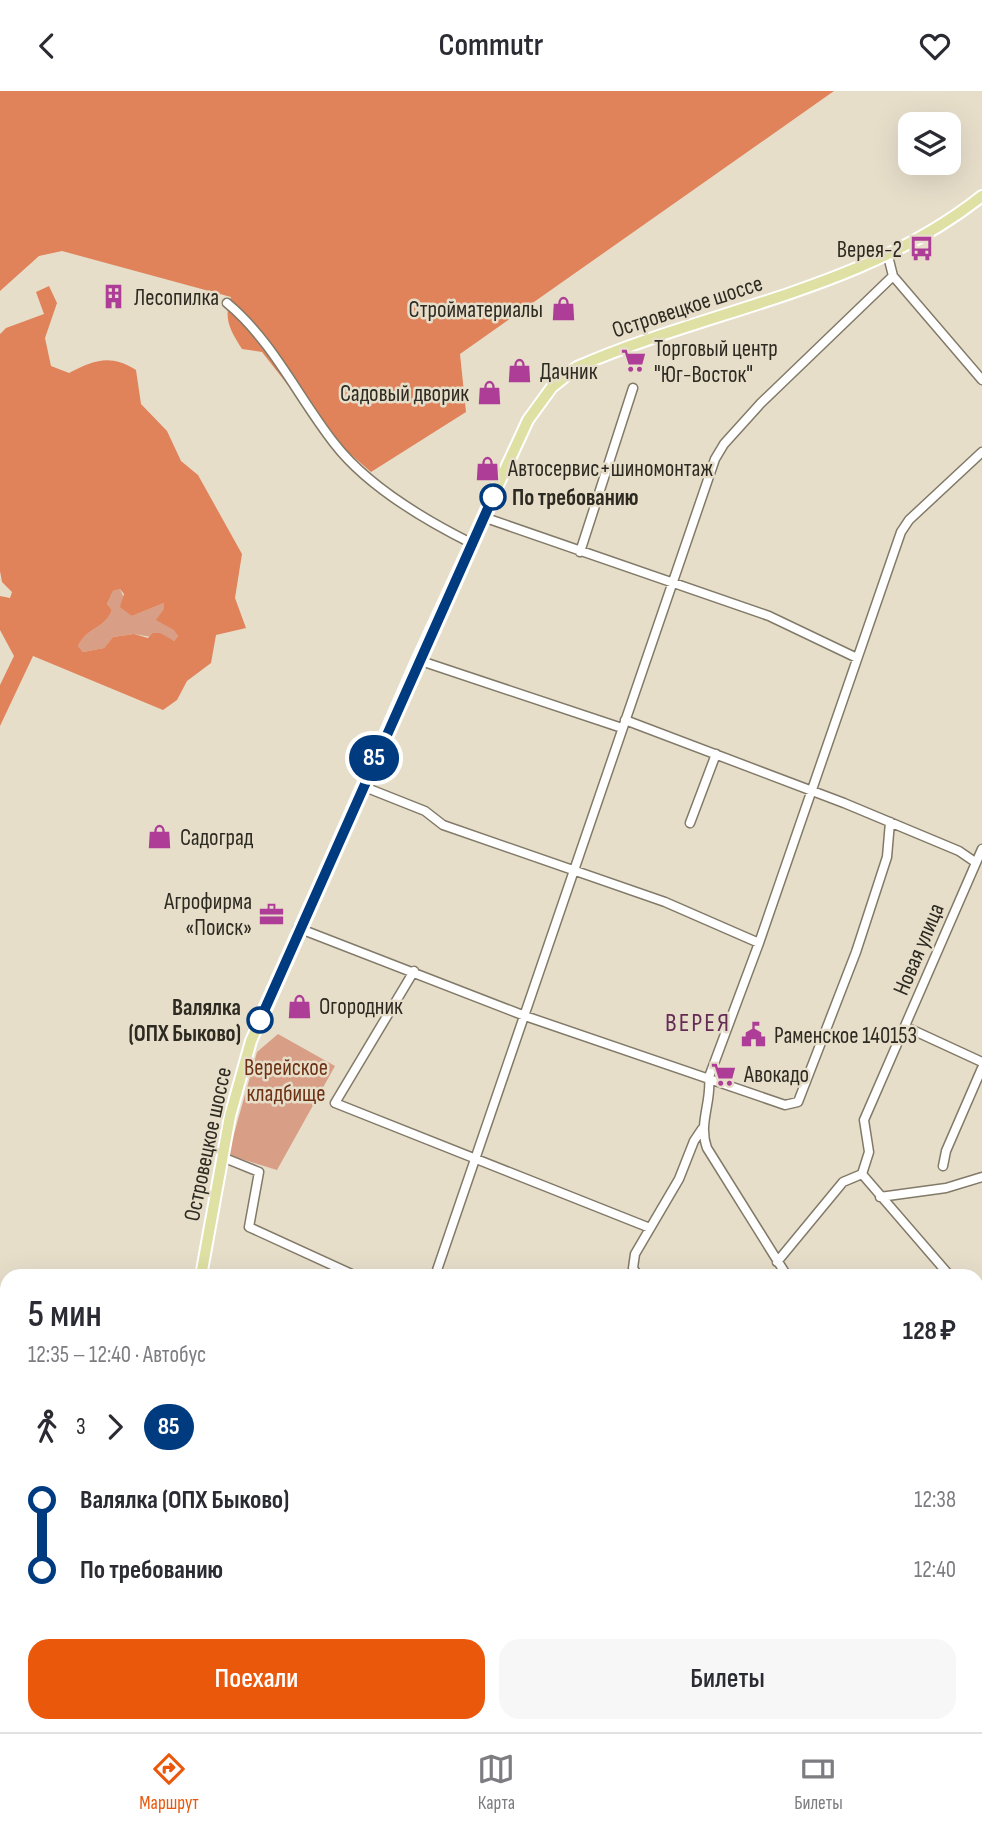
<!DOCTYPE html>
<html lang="ru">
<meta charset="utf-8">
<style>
body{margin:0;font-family:"Sofia Sans Condensed",sans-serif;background:#f7f7f7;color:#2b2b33;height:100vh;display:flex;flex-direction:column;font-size:26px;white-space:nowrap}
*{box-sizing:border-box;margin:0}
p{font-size:23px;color:#7c7c81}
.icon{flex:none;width:38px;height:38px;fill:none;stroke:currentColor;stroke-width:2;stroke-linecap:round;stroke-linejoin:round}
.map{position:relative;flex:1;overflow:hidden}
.details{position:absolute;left:0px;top:1178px;width:984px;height:464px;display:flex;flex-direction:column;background:#fff;border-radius:21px 21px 0 0;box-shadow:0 7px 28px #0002}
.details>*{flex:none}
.badge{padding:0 14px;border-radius:23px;font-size:24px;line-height:46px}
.tools{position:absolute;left:898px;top:21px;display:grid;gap:14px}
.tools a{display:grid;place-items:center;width:63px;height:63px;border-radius:14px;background:#fff;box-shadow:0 7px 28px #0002;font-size:35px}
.map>.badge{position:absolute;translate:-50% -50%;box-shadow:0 0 0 4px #fff}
.legs{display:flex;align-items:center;gap:10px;height:77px;padding:0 28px;font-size:23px}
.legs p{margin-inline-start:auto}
.headline{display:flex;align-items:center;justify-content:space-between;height:119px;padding:0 28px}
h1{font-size:38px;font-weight:600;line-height:52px}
.button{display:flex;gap:14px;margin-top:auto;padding:14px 28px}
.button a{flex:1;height:80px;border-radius:21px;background:#ea580c;color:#fff;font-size:28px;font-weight:600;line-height:80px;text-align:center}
.button a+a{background:#f7f7f7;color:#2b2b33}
ul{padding:0 28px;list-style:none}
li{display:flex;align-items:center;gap:24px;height:70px;font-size:26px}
li i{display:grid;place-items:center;width:10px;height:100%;margin:0 9px;background:currentColor}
li i::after{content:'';width:18px;height:18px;margin:-9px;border:5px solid;border-radius:50%;background:#fff}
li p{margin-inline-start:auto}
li:first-child i{background:linear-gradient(#0000 50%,currentColor 0)}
li:last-child i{background:linear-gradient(currentColor 50%,#0000 0)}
header{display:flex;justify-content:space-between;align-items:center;height:91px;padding:0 28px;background:#fff;font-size:32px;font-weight:600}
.dock{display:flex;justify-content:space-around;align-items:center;height:98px;border-top:2px solid #e1e1e2;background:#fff;font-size:19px;color:#7c7c81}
.dock a{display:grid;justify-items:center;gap:4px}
.dock .on{color:#ea580c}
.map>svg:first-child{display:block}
</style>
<header><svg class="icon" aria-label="back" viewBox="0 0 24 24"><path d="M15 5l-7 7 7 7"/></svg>Commutr<svg class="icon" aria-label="heart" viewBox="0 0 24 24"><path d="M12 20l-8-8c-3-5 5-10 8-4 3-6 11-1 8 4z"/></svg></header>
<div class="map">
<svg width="982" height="1641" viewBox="0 0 982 1641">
<rect width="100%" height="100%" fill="#e7deca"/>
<path fill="#d89e86" d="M120 498 132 525 164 512V518L178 545 174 550 134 543 113 546 104 557 83 561 78 555C87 536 105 538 112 519L107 513 113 500Z
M278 943 335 975 277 1079 228 1064 257 961Z"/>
<path fill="#e0825a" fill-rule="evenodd" d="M0 0H834L460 263 466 321 371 381 341 355 305 308 287 293 262 261 242 258C230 239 223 227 231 206L62 160 39 165 0 200Z
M49 195 57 212 45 247 51 275 69 282C95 269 110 263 136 279L141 313 167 340 181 370 198 384 242 463 235 507 246 537 216 544 211 572 187 590 177 609 163 619 33 565 0 635V594L14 565 0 539V505L10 507 12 501 2 491 0 480V243L6 237 44 223 36 201ZM120 498 124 503 120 516 132 525 164 512V518L156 529 174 539 178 545 174 550 160 542H153L148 547 134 543 113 546 104 557 83 561 78 555C87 536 105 538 112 519L107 513 113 500Z
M607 1634H820L825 1641H603Z"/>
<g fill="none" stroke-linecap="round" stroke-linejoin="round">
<defs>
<path id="minor" d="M888 165 893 185 982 289
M227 212C272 249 298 306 334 352 367 395 423 428 471 452
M483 426 769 525 857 567
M580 461 633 297
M418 569 622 637
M625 629 844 712 959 760 975 771
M362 695 425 720 443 734 665 811 759 852
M690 732 716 663
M298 837 525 925 785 1014 798 1011 856 861 887 766 890 731
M414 880 335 1012 650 1137
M906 936 982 971
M222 1066 259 1081 249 1136 356 1185
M943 1075 946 1060 982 977
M880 1106 946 1097 982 1086
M777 1171 843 1091 862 1083
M435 1185 715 368 724 353 761 312 893 185
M638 1185 633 1177 635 1163 679 1088 694 1050 702 1038
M787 1185 707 1057C698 1032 712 1011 709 986L759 852 901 441 909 429 982 361
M950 1185 862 1083 869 1061 864 1029 982 758
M976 1214 982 1220
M976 1401 982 1407
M976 1457 982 1452
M442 1634 463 1641
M938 1634 943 1641
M276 1641 279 1634
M432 1641 434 1634
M537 1641 539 1634"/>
<path id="major" d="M201 1185 230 1025 251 950 416 572 528 329 552 296 577 276C712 217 864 199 982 105
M120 1641 122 1634"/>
</defs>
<use href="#minor" stroke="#827a68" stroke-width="11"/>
<use href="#major" stroke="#fff" stroke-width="14"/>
<use href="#minor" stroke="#fff" stroke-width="8"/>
<use href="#major" stroke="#dfe0a4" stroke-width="10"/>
</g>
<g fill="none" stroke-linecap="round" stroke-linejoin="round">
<defs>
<path id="line-1" d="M260 929 493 406"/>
</defs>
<use href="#line-1" stroke="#fff" stroke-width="16"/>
<use href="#line-1" stroke="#003b80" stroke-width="10"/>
</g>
<defs>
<symbol id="bus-bare" viewBox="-9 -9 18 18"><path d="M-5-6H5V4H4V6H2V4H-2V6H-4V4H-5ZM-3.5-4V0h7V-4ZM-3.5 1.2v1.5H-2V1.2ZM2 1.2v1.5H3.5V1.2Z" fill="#ae3d98" stroke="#e7deca" stroke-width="2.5" paint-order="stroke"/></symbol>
<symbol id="building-bare" viewBox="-9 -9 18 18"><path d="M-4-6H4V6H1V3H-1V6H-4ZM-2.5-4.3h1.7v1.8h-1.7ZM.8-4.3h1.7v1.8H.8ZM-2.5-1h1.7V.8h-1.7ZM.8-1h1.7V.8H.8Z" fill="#ae3d98" stroke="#e7deca" stroke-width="2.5" paint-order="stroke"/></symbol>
<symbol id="shop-bare" viewBox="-9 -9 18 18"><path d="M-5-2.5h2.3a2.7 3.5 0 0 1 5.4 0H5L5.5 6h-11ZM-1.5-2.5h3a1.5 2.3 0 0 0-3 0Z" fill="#ae3d98" stroke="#e7deca" stroke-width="2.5" paint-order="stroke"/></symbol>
<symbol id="supermarket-bare" viewBox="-9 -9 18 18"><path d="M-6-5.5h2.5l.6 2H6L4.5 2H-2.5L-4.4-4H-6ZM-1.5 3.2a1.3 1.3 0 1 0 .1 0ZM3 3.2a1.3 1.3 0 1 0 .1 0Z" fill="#ae3d98" stroke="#e7deca" stroke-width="2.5" paint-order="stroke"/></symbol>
<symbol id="office-bare" viewBox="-9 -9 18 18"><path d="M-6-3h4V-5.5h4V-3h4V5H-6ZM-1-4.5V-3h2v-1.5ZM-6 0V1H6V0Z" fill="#ae3d98" stroke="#e7deca" stroke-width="2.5" paint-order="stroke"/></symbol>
<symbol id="civic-bare" viewBox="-9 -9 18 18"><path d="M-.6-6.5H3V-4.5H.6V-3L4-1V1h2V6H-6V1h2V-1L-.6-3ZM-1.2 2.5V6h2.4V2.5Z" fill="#ae3d98" stroke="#e7deca" stroke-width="2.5" paint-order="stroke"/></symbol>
</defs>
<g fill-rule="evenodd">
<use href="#bus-bare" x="904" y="140" width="35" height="35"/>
<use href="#building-bare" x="96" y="188" width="35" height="35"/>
<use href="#shop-bare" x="546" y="200" width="35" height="35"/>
<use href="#supermarket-bare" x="616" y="252" width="35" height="35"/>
<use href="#shop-bare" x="502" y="262" width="35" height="35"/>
<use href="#shop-bare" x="472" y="284" width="35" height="35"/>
<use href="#shop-bare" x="470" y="360" width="35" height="35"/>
<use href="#shop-bare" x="142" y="728" width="35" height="35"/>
<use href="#office-bare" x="254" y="806" width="35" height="35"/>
<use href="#shop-bare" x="282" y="898" width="35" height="35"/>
<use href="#civic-bare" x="736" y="926" width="35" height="35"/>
<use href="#supermarket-bare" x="706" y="966" width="35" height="35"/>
</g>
<g fill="#fff" stroke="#003b80" stroke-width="3.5">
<circle cx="493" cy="406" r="12"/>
<circle cx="260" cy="929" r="12"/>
</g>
<g text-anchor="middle" stroke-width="5" stroke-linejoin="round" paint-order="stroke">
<g font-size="23" fill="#2d2a22" stroke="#e7deca" text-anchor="start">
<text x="902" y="166" text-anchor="end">Верея-2</text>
<text x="134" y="214">Лесопилка</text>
<text x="543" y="226" text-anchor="end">Стройматериалы</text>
<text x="654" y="265">Торговый центр<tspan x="654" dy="26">"Юг-Восток"</tspan></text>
<text x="540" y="288">Дачник</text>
<text x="469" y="310" text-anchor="end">Садовый дворик</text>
<text x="508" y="385">Автосервис+шиномонтаж</text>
<text x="180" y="754">Садоград</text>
<text x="252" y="818" text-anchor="end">Агрофирма<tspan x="252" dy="26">«Поиск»</tspan></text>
<text x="319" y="923">Огородник</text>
<text x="774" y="952">Раменское 140153</text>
<text x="744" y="991">Авокадо</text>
</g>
<g font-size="23" fill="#2d2a22" stroke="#e7deca">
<text transform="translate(687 215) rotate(-18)" y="8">Островецкое шоссе</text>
<text transform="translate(918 858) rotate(-67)" y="8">Новая улица</text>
<text transform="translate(207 1053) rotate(-78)" y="8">Островецкое шоссе</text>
</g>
<g font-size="23" font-weight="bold" fill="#2d2a22" stroke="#e7deca" text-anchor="start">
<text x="512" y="414">По требованию</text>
<text x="241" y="924" text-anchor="end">Валялка<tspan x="241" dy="26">(ОПХ Быково)</tspan></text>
</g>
<g font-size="23" fill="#6e3115" stroke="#e7deca">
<text x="286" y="984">Верейское<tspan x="286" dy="26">кладбище</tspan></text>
</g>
<g font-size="26" letter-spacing="2" fill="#632b56" stroke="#e7deca">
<text x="698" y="940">ВЕРЕЯ</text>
</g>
</g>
</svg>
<div class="tools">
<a><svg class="icon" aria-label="layers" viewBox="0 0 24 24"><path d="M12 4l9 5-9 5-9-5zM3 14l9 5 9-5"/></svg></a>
</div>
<b class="badge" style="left:374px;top:667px;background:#003b80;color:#fff">85</b>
<section class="details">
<div class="headline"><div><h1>5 мин</h1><p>12:35 – 12:40 · Автобус</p></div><b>128 ₽</b></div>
<div class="legs"><svg class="icon" aria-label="walk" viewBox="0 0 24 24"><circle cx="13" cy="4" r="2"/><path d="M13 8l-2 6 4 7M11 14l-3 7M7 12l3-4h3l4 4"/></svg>3<svg class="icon" aria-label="forward" viewBox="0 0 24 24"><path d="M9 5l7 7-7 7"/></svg><b class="badge" style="background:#003b80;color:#fff">85</b></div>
<ul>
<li><i style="color:#003b80"></i><b>Валялка (ОПХ Быково)</b><p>12:38</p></li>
<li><i style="color:#003b80"></i><b>По требованию</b><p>12:40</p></li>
</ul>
<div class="button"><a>Поехали</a><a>Билеты</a></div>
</section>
</div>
<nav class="dock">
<a class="on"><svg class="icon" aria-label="directions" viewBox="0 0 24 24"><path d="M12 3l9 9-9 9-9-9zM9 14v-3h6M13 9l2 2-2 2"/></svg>Маршрут</a>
<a><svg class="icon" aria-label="map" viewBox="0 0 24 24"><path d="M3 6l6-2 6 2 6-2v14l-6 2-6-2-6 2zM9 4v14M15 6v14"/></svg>Карта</a>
<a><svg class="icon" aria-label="tickets" viewBox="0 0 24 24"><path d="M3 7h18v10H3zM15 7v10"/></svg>Билеты</a>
</nav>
